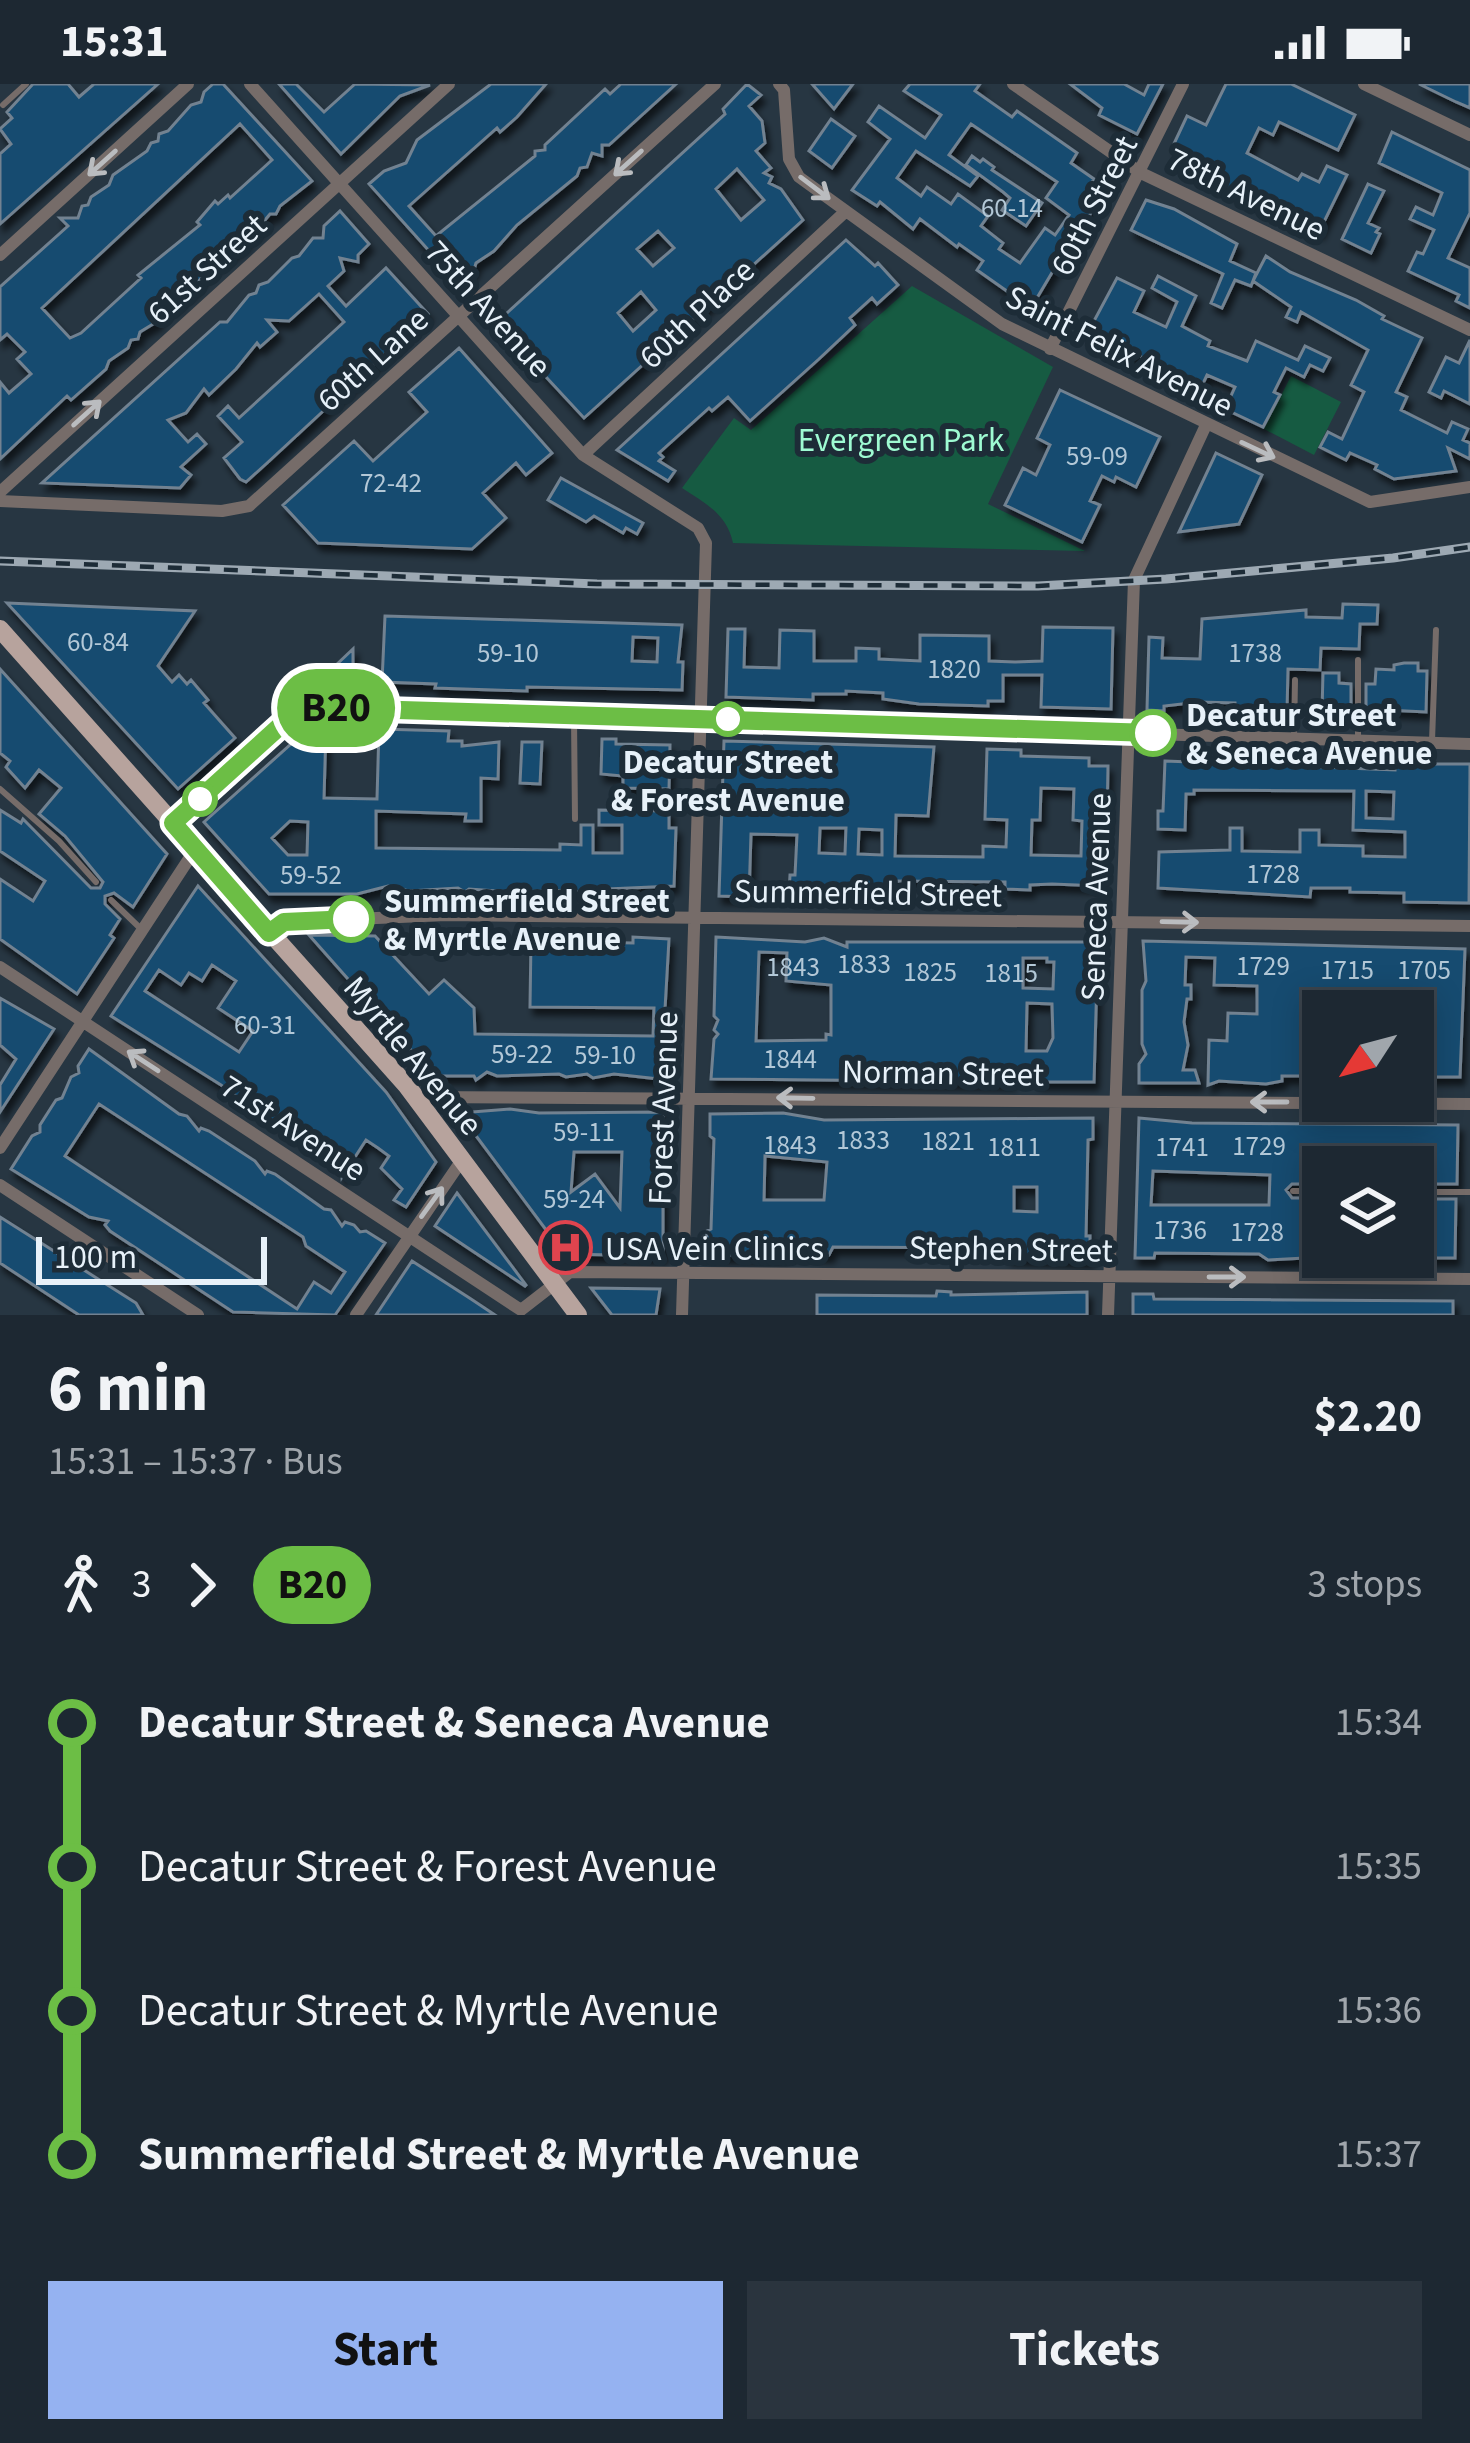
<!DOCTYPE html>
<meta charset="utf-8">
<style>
body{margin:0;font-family:"Source Sans 3",sans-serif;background:#2a343e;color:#f1f3f6;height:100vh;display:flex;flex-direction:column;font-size:45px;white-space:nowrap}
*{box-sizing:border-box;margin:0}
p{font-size:39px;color:#a0a6ac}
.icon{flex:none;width:66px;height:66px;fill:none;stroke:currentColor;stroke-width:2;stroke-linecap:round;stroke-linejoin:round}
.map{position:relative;height:1231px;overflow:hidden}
.drawer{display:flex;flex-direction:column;background:#1d2832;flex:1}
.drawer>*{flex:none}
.badge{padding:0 24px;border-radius:39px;font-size:42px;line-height:78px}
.needle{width:78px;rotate:234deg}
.fabs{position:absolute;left:1302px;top:906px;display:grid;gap:24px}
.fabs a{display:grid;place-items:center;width:132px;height:132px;border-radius:0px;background:#1d2832;box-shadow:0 6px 30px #0003,0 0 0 3px #3b444d;font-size:60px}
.scale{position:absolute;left:36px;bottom:30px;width:231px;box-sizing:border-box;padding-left:12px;border:6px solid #e7f1f9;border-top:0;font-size:33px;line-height:42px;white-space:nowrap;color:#e7f1f9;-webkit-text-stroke:9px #1d2c37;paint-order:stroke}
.map>.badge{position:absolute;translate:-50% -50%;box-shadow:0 0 0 6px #fff}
.legs{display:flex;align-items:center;gap:18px;height:132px;padding:0 48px;font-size:39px}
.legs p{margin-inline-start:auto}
.overview{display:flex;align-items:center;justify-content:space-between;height:204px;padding:0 48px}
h1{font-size:66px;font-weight:700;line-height:90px}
.primary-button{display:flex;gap:24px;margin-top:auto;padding:24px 48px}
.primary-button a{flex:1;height:138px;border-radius:0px;background:#95b2f1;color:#111;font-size:48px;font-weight:700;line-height:138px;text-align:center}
.primary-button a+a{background:#2a343e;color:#f1f3f6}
ul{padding:0 48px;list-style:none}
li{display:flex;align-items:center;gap:42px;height:144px;font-size:45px}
li i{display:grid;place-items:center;width:18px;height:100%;margin:0 15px;background:currentColor}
li i::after{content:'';width:30px;height:30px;margin:-15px;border:9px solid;border-radius:50%;background:#1d2832}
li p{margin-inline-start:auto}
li:first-child i{background:linear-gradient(#0000 50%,currentColor 0)}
li:last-child i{background:linear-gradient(currentColor 50%,#0000 0)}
.status{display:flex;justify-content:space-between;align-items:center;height:84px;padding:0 60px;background:#1d2832;direction:ltr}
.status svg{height:33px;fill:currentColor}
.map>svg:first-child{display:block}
</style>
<div class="status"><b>15:31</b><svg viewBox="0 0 49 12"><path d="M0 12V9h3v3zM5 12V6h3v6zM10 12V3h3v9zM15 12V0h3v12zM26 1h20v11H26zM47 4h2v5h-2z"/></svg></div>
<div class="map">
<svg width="1470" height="1231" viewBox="0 0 1470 1231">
<defs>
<filter id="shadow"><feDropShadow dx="4" dy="7" stdDeviation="3" flood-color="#0009"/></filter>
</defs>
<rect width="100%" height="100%" fill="#273642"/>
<path fill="#165b42" d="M912 202 1053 283 988 420 1085 467 733 459C727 430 705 419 682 404L734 334 751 346Z
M1291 292 1341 318 1314 371 1264 345Z"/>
<path fill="#164b70" stroke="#728291" stroke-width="3" fill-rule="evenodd" filter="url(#shadow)" d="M33 0H68L79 13 94 0H158L0 140V70L11 60 0 45 12 34 7 28Z
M213 0H223L312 97 280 122 276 130H270L255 148 249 149 245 158 206 188 190 208 182 210 180 217 160 230 158 237 140 248 138 255 131 256 128 264 109 277 106 285 71 316 67 312 0 375V298L9 309 31 290 17 275 25 268 7 250 0 256V203L68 142 60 134H78L82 122 88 121 91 113 109 101 113 91 147 67 151 59 158 57 159 50 168 47 191 21 201 18 204 8ZM240 40 272 76 230 114 228 111 218 120 215 117 197 138 200 141 138 191 141 194 81 249 70 254 42 224Z
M279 0H296L324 28 355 0 430 1 400 12 341 70Z
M491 0H546L517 33 500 48 497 44 409 122 436 152 535 72V67L545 66V61L605 5 610 10 621 0H676L609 61H602V72L592 69 587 83 580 84 577 92 517 141 494 167 476 179 474 186 458 199 369 100 384 87 406 79 417 56Z
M747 0 761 11 749 22 762 37 765 59 756 67 771 84 764 89 772 93 769 99 781 105 803 136 584 334 496 239 725 30 723 25ZM737 85 764 116 741 136 716 105ZM658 147 674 164 653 182 637 165ZM641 208 656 226 633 247 618 229Z
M812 0H853L834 25Z
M910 0H980L975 7 1012 33 1017 27 1077 69 1071 79 1094 95 1085 109 1096 117 1088 135 1070 162 1074 165 1053 187 1031 224 977 186 983 177 959 160 957 163 920 135 913 145 880 118 877 122 852 106 890 55 868 38 879 22 925 54 941 31 904 7ZM971 40 1057 98 1046 114 1069 131 1055 151 1045 144 1020 179 999 165 1003 159 981 142 988 132 958 110 951 120 927 103 921 112 897 94 916 67 970 102 978 92 949 71Z
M1070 0H1124L1144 11 1149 0H1163L1137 50 1099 31 1102 24Z
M1226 0H1291L1355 31 1338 66 1279 38 1273 51 1259 44 1247 69 1298 96 1302 90 1319 98 1327 82 1347 91 1319 148 1280 132 1282 128 1258 116 1255 119 1214 99 1218 91 1172 64 1187 32 1206 41Z
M1419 0H1470V24L1456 18Z
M831 35 855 52 832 84 809 67Z
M1392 48 1470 86V129L1448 174 1470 184V224L1456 217 1459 211 1408 187 1417 168 1423 170 1434 146 1410 135 1416 123 1433 131 1442 109 1379 79Z
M972 72 980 78 983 75 994 83 992 86 1042 119 1026 142 1002 126 1010 114 1003 108 966 81Z
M1368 100 1384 107 1368 139 1379 144 1376 148 1380 150 1371 169 1342 155Z
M1146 116 1174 125 1237 160 1230 177 1256 189 1251 202 1235 196 1222 224 1211 219 1223 190 1131 146Z
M340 127 369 160 358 171V178L340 174 344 187 328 202 346 222 386 184 428 230 266 380 246 398 240 395 224 374 242 358 218 332 228 322 239 334 344 238 319 210 289 237 267 236 277 248 260 263 257 259 236 285 209 311 204 305 186 329 168 336 188 358 197 350 206 360 181 383 191 391 180 404 42 399 220 238H227L249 211 256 209 259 201 268 198 292 174 299 172 313 154H323L324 142Z
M846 156 875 182 878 179 898 201 877 220 872 214 850 234 855 241 819 275 750 337 728 313 712 327 709 324 659 369 663 373 659 377 675 387 668 397 617 366Z
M1266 172 1290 188 1356 216 1384 232 1382 235 1422 254 1396 308 1407 313 1401 326 1447 349 1452 338 1468 345 1463 356 1470 359V375L1448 364 1456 387 1394 395 1375 385 1377 381 1350 369 1346 376 1320 363 1328 348 1342 355 1364 308 1351 301 1368 266 1301 228 1297 238 1286 233 1291 223 1253 197Z
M1158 192 1196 212 1182 242 1210 257 1208 262 1247 277 1256 257 1298 276 1305 262 1330 274 1323 287 1310 281 1304 293 1286 284 1274 308 1280 311 1263 343 1225 325 1235 303 1207 291 1201 304 1150 277 1135 270 1133 273 1086 252 1117 194 1144 207 1134 228 1166 243 1177 218 1152 204Z
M1470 256V320L1444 307 1441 314 1429 308 1446 273 1459 279Z
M459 264 552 369 526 391 516 379 483 409 506 434 472 465 318 459 283 421 354 357 373 377 427 328 409 308Z
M1060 306 1160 353 1136 403 1116 393 1114 398 1102 392 1090 417 1100 421 1082 458 1005 421 1023 384 1036 391 1050 361 1037 354Z
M1216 369 1262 391 1239 440 1179 448Z
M561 394 643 439 637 450 626 444 623 449 594 432 586 438 548 416Z
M7 519 195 527 158 582 172 598 179 591 187 600 191 596 208 616 204 619 235 654 178 705Z
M1343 520 1378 521 1377 540H1360L1359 565 1321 564 1320 586 1288 585 1287 626 1268 625V631L1235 629V619L1199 618 1164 622V627L1147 626 1149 553 1163 554 1162 574 1200 575 1202 535 1306 526V533L1342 534Z
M385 532 682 541 678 578H683L682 606 527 603V607L435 604 436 600 382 598ZM633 553 658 554 657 578 632 577Z
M1043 543 1113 544 1111 625 1041 623 1042 591H1003V617H988V622L919 620 883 615V609L846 607V610H813V616L726 613 728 545H745L744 583 779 584 780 546 814 547V577H856V564L879 565V575L920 577V551L989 552V577L1015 578 1042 577Z
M353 565V601L316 600Z
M1404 579H1418V587H1427L1426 628 1366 625V600H1375L1376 585 1394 586V581Z
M0 585 167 770 133 823 114 809 105 812V820L120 835 110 851 114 854 77 910 0 855V795L33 817 45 797 0 767V726L21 739 23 735 91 804H100L103 798 65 752 39 730 61 704 39 686 25 704 6 683 10 677 0 669Z
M1323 589H1339V599L1351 600V628H1322Z
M310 643 326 644 324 714 377 715 379 645 449 647 448 657H462V662L499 658 498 695 481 694V737H465L466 730 376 727V764L560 766V760L581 761V741H593V769H622V741H599V726L669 727V744H676L674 802 586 806V813L574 806 512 808 469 805 465 808 458 804 409 807 388 802 357 810H269L204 738ZM290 737 308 738 307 771H288L272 754Z
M602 655H616V660L670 661 669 705 623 704V692L601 690Z
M724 657 934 663 928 732 896 731 895 772 983 773V762L1006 763 1007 736 985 735 987 665 1021 666V672L1089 674V682H1108L1107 738 1102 744 1101 802 1052 800 1030 801V806L1005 805V798L894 797V809H789L790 791H795L797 751 751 750 749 813 719 812ZM1041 704 1074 705 1073 736 1082 737 1081 772 1031 771 1032 736H1040ZM820 744H846L845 770 819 769ZM859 745 882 746V771L858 770Z
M522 658H542L540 700 520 699Z
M1165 677 1395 686V680H1470L1469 819 1404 818V809L1350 808V804H1311L1310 813 1158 804 1159 768 1230 766V744H1242V767L1300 768V746H1319V761L1363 762V772L1405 773V748L1353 746 1354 707 1194 706V710H1186L1185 746 1158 745V727H1163ZM1366 707 1394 708 1393 735 1366 734Z
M198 802 386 1008 436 1078 406 1123 394 1116 402 1105 381 1084 389 1072 378 1064 366 1056 342 1093 341 1076 329 1077V1073L284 1045 280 1039 272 1038 268 1032 260 1030 221 1001 111 932ZM212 881 236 897 218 924 253 947 239 968 145 907 159 886 181 901 189 889 202 897Z
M309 851 375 852 429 910 444 896 474 924 475 950 653 952 654 924 530 923 531 857 633 859V853L669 855 665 925H669L668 996 614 990 593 994 587 990 566 993 559 990 497 992 487 988 476 996 474 992H434Z
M716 853 805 858 824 854 847 863V858H1098L1094 998H1037L1038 993H1011V998L711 995 714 955 718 950 714 946 718 936 714 932ZM759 868 787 869 786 897 831 901V951L826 950V956L756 957ZM1023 874H1047V878H1054L1053 905 1023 904ZM1027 919 1052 920 1053 954 1047 967H1026Z
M1143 857 1465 865 1460 993H1413V927H1323V992H1282V997L1266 1000 1219 997 1208 1001 1209 956 1227 957 1228 929 1257 930V902L1214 901 1215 874 1186 873 1185 901H1191V915H1187L1184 938 1188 961 1183 986H1195L1199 999H1139V980L1146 970 1142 960V906L1146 897Z
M0 914 54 945 0 1028V1001L16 975 0 961Z
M89 965 179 1030 187 1032 199 1047 201 1044 209 1047 255 1077 265 1090 267 1087 275 1090 324 1125 331 1126 342 1142 345 1138 354 1141 360 1148 366 1147 385 1159 335 1231 233 1228 110 1147 105 1141 108 1137 89 1133 11 1085 32 1052 40 1048V1041L56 1016 62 1014 71 993 79 989 78 982ZM99 1020 303 1153 306 1162 345 1188 331 1209 314 1198 297 1225 65 1072Z
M510 1025 539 1029 663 1028V1172L564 1170 459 1029ZM574 1068H622L620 1124 595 1090 571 1108Z
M783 1029 824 1036 1093 1034V1055L1088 1056 1086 1152H1090V1176L1008 1173 1003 1164 833 1163 829 1171 785 1168 784 1172 706 1171 707 1147 711 1145 714 1055 710 1052V1030ZM765 1072 827 1078 824 1116H764ZM1014 1103H1037V1128L1014 1127Z
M1139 1034 1192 1039 1458 1041 1457 1100H1416V1071L1323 1070V1100H1292L1286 1106 1292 1114H1323V1173L1268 1176 1259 1170 1155 1169 1154 1174H1135ZM1153 1087 1270 1091 1269 1121H1151Z
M457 1109 526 1201 525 1202 435 1142Z
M1421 1115H1456L1455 1174H1413V1142H1419Z
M0 1133 136 1219 143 1231H79L0 1179Z
M412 1177 471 1215 495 1231H376Z
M591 1204 660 1205 656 1231H612Z
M937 1207 951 1208V1211L1087 1208V1231H817V1211L936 1212Z
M1133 1210H1153L1154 1215 1453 1217V1231H1133Z"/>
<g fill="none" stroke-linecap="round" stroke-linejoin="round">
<path stroke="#766c69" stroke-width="6" d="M3 21 26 0
M1358 576V654
M574 634 575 735
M1294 652 1295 596
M1432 657 1436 546
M0 705 59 757 96 798
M111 816 140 844
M1293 1107H1323
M1413 1108H1470"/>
<path stroke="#766c69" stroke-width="12" d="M250 0 583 371 698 444 706 459 682 1231
M779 0 784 6 789 75 799 93 1002 240 1370 418 1470 403
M1013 0 1141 89 1470 246
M1364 0 1470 51
M0 171 188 0
M1050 265 1183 0
M583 371 846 127
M0 408 449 0
M0 417 222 427 249 422 715 0
M173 739 301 623 1470 660
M270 849 284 838 446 831 1470 842
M0 883 521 1226 570 1188 1470 1195
M416 1013 1470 1020
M0 1064 196 764
M0 1101 198 1231
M356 1231 462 1076
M1108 1231 1134 496 1206 341"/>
<path stroke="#b7a39d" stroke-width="18" d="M0 545 407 1002 578 1231"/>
<defs>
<path id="rail" d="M0 477 597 500 1038 502 1166 495 1393 474 1470 463"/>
</defs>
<use href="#rail" stroke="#9da9b3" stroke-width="9"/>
<use href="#rail" stroke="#1d2c37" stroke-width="4.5" stroke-dasharray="14" stroke-linecap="butt"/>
</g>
<defs><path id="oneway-shaft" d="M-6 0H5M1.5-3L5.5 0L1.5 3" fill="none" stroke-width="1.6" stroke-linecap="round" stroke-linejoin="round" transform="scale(3)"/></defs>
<g stroke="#babcbf">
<use href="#oneway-shaft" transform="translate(102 79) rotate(138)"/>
<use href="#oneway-shaft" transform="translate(628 79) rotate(138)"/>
<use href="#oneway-shaft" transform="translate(815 104) rotate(37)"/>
<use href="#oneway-shaft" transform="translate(87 329) rotate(-42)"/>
<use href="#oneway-shaft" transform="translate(1258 366) rotate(25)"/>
<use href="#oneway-shaft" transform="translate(1180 838) rotate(1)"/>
<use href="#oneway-shaft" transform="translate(143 977) rotate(-147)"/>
<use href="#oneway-shaft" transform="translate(795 1014) rotate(-179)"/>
<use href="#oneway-shaft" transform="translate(1269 1018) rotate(-180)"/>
<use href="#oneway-shaft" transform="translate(432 1118) rotate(-54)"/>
<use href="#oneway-shaft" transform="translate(1227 1193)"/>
</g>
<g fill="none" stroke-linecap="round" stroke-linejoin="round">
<defs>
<path id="line-1" d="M351 835 284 838 269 849 173 739 301 623 1153 649"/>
</defs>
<use href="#line-1" stroke="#fff" stroke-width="27"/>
<use href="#line-1" stroke="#6cbe45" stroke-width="18"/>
</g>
<defs>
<symbol id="hospital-ring" viewBox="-11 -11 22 22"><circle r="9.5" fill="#1d2c37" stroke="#e0444e" stroke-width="1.5"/><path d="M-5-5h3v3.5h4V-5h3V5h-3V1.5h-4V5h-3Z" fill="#e0444e"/></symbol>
</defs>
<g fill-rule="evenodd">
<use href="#hospital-ring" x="536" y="1134" width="59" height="59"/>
</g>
<g fill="#fff" stroke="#6cbe45" stroke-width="6">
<circle cx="728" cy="635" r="15"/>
<circle cx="1153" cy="649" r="21"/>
<circle cx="200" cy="715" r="15"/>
<circle cx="351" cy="835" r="21"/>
</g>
<g text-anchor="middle" stroke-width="12" stroke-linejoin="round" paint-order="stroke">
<g font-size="27" fill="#b3c8d7">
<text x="1012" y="133">60-14</text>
<text x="1097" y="381">59-09</text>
<text x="391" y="408">72-42</text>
<text x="98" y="567">60-84</text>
<text x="508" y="578">59-10</text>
<text x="1255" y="578">1738</text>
<text x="954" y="594">1820</text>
<text x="1273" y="799">1728</text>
<text x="311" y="800">59-52</text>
<text x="864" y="889">1833</text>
<text x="1263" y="891">1729</text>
<text x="793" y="892">1843</text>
<text x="1347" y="895">1715</text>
<text x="1424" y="895">1705</text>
<text x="930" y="897">1825</text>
<text x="1011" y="898">1815</text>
<text x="265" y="950">60-31</text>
<text x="522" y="979">59-22</text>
<text x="605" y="980">59-10</text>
<text x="790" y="984">1844</text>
<text x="584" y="1057">59-11</text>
<text x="863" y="1065">1833</text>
<text x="948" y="1066">1821</text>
<text x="790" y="1070">1843</text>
<text x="1259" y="1071">1729</text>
<text x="1014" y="1072">1811</text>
<text x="1182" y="1072">1741</text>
<text x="574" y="1124">59-24</text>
<text x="1180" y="1155">1736</text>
<text x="1257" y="1157">1728</text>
</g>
<g font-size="33" fill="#e7f1f9" stroke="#1d2c37">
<text transform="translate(1247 109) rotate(26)" y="12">78th Avenue</text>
<text transform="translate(1093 121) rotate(-63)" y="12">60th Street</text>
<text transform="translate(206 184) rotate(-42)" y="12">61st Street</text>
<text transform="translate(489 224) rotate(48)" y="12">75th Avenue</text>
<text transform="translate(696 229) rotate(-43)" y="12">60th Place</text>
<text transform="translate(1120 266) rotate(27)" y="12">Saint Felix Avenue</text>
<text transform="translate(372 275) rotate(-42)" y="12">60th Lane</text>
<text transform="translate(868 808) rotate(1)" y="12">Summerfield Street</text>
<text transform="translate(1095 813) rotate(-88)" y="12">Seneca Avenue</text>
<text transform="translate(414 971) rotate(50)" y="12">Myrtle Avenue</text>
<text transform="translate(943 988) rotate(1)" y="12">Norman Street</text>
<text transform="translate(662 1024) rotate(-88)" y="12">Forest Avenue</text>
<text transform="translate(294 1043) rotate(33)" y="12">71st Avenue</text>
<text transform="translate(1011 1164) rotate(1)" y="12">Stephen Street</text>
</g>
<g font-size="33" fill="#9efbd2" stroke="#1d2c37">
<text x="901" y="367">Evergreen Park</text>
</g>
<g font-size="33" font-weight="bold" fill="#e7f1f9" stroke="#1d2c37" text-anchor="start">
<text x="1186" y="642">Decatur Street<tspan x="1186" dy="38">&amp; Seneca Avenue</tspan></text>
<text x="728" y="689" text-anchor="middle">Decatur Street<tspan x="728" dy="38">&amp; Forest Avenue</tspan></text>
<text x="384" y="828">Summerfield Street<tspan x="384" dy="38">&amp; Myrtle Avenue</tspan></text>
</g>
<g font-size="33" fill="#e7f1f9" stroke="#1d2c37" text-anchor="start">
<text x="605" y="1176">USA Vein Clinics</text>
</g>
</g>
</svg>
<div class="fabs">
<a><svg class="needle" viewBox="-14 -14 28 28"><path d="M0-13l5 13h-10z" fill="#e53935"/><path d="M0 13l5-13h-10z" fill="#a0a6ac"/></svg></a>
<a><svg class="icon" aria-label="layers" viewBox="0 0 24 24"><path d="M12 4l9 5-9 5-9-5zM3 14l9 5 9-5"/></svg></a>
</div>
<div class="scale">100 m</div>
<b class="badge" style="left:336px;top:624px;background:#6cbe45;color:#111">B20</b>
</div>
<section class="drawer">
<div class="overview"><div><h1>6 min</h1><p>15:31 – 15:37 · Bus</p></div><b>$2.20</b></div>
<div class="legs"><svg class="icon" aria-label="walk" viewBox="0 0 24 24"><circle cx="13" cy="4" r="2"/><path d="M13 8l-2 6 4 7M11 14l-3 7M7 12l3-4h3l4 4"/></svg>3<svg class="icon" aria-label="forward" viewBox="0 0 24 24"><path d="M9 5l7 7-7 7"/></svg><b class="badge" style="background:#6cbe45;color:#111">B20</b><p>3 stops</p></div>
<ul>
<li><i style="color:#6cbe45"></i><b>Decatur Street &amp; Seneca Avenue</b><p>15:34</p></li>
<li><i style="color:#6cbe45"></i><span>Decatur Street &amp; Forest Avenue</span><p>15:35</p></li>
<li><i style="color:#6cbe45"></i><span>Decatur Street &amp; Myrtle Avenue</span><p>15:36</p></li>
<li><i style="color:#6cbe45"></i><b>Summerfield Street &amp; Myrtle Avenue</b><p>15:37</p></li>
</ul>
<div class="primary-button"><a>Start</a><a>Tickets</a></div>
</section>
